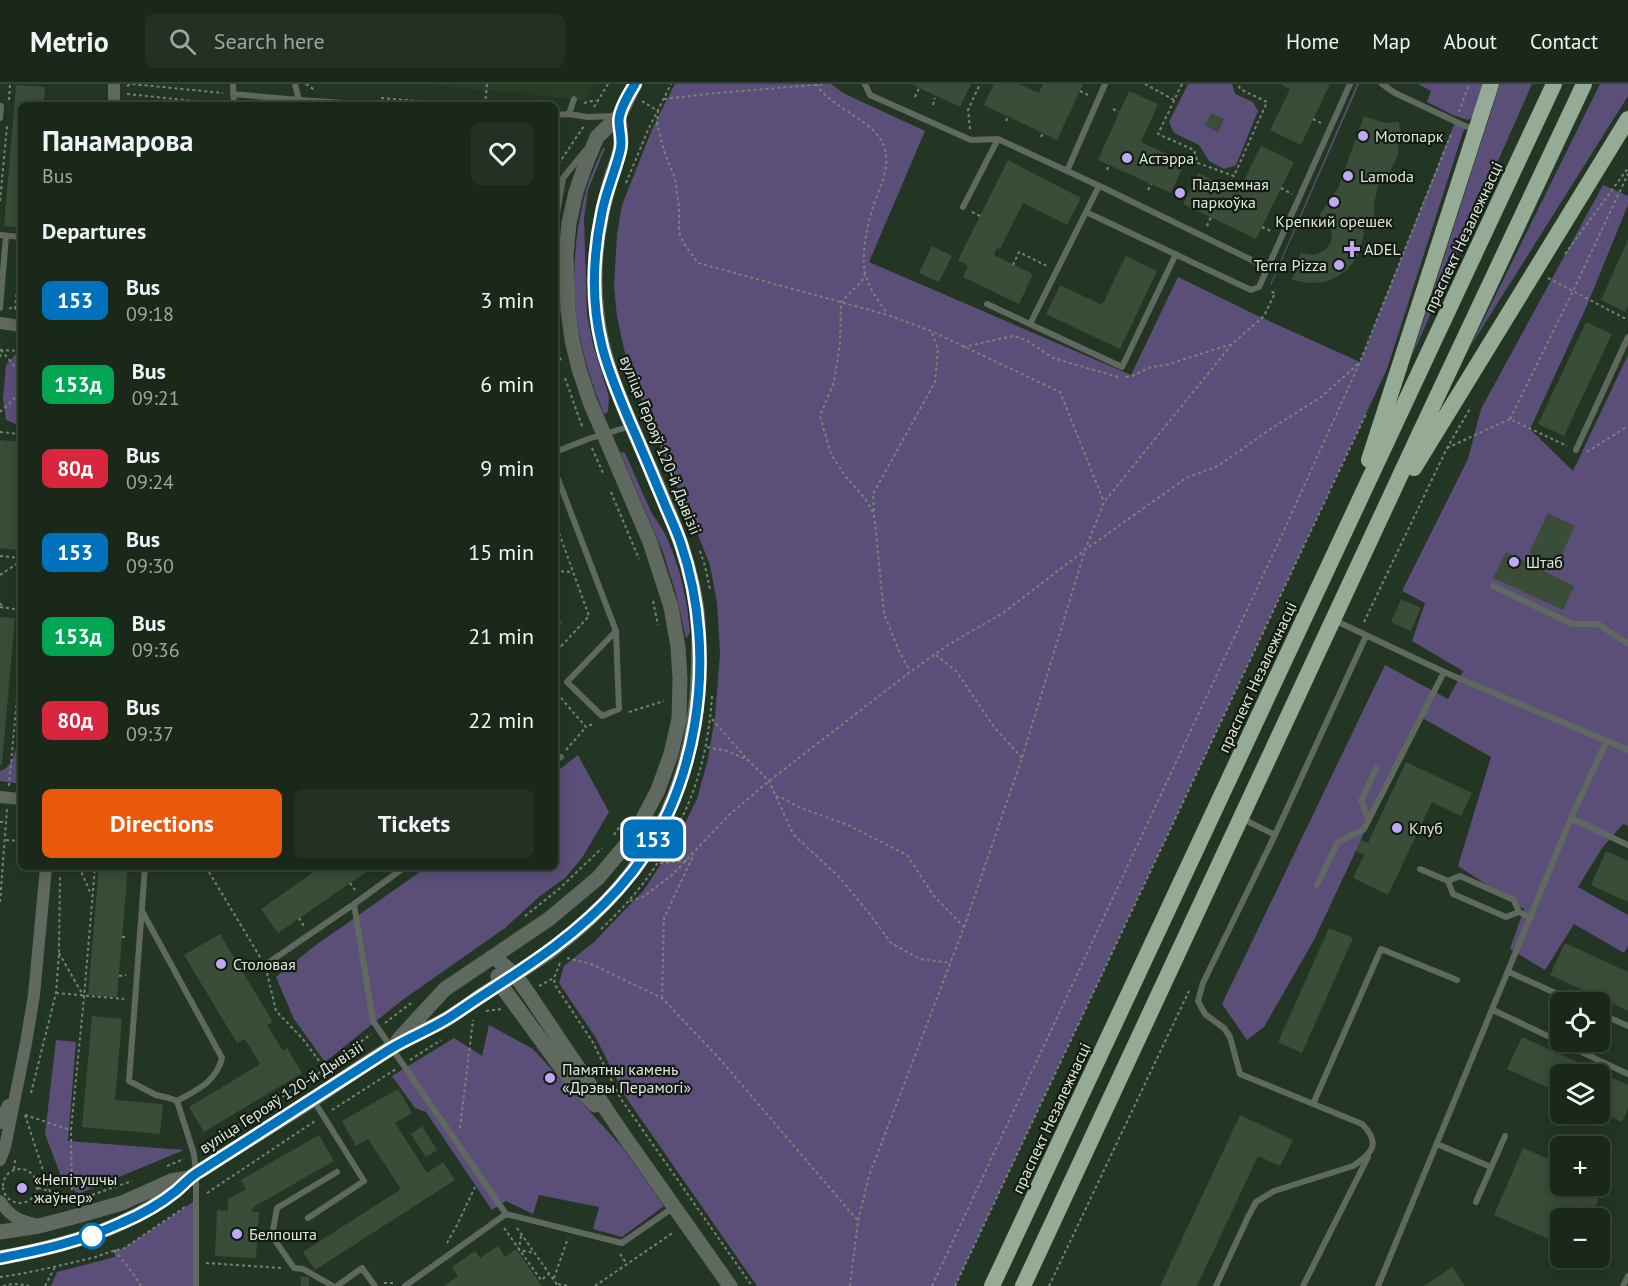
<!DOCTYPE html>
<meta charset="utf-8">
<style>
body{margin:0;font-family:"PT Sans",sans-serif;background:#233023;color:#f1f3f6;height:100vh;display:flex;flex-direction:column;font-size:22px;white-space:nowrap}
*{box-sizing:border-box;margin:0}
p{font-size:20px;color:#9fa6a2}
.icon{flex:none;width:33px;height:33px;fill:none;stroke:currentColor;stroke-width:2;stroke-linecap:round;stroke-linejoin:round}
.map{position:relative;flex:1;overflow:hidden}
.panel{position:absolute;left:18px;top:18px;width:540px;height:768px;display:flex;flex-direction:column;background:#1a281a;border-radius:9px;box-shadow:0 3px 15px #0003,0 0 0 2px #384439}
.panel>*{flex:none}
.badge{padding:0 12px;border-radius:9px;font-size:21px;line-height:39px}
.buttons{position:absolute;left:1550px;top:908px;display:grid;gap:12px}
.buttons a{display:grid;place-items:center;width:60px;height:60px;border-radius:9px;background:#1a281a;box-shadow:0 3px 15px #0003,0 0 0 2px #384439;font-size:30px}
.map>.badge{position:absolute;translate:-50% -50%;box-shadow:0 0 0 3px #fff}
h2{padding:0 24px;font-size:22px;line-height:54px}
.round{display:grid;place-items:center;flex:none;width:63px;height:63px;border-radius:9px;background:#233023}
.head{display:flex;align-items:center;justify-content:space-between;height:102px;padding:0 24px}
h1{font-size:28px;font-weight:700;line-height:45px}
.cta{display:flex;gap:12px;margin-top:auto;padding:12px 24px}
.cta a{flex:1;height:69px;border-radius:9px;background:#ea580c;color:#fff;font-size:24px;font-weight:700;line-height:69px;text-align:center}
.cta a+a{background:#233023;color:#f1f3f6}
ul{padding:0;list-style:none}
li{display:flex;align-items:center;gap:18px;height:84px;padding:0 24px}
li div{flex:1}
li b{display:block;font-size:22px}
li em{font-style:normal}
li .badge{min-width:66px;font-weight:700;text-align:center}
header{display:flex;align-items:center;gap:36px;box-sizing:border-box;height:84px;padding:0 30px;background:#1a281a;border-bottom:2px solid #384439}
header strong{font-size:28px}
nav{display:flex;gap:33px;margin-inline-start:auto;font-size:21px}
.search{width:420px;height:54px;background:#233023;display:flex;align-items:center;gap:15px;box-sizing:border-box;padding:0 21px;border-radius:9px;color:#9fa6a2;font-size:22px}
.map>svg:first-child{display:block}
</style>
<header>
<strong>Metrio</strong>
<div class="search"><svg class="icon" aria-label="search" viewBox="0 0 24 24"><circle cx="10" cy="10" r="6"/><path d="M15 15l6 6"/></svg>Search here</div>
<nav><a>Home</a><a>Map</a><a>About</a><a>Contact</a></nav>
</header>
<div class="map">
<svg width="1628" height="1202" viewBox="0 0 1628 1202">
<rect width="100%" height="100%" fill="#233623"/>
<path fill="#263e25" d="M424 0H595L585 16Z"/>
<path fill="#5b4f79" d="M675 0H831L843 9 925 47 869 178 1131 291 1178 193 1258 232 1360 278 1455 38 1465 42 1387 285 955 1202H757L625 1012 596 954 559 899 564 882 594 858 644 806 677 755 697 715 708 675 715 633 720 570 717 519 710 481 695 443 678 405 636 302 625 269 617 233 614 202 617 150 622 121 653 43Z
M1188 0H1232L1235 10 1253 18 1258 27 1236 81 1224 85 1209 77 1199 61 1174 49 1169 38Z
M1357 0H1359L1271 201H1270Z
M1418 0H1484L1475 31 1468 36 1453 31 1427 18 1431 7Z
M1500 0H1532L1412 272Z
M1600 0H1628V12L1470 263Z
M603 64H605L588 106 584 134 587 231 593 260 609 313 608 328 604 330C592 300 581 268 577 236 571 196 575 146 586 107 590 92 597 78 603 64Z
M1603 101 1628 112V121L1585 226 1530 345 1573 387 1628 271V742L1623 740 1602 764 1578 803 1628 831V862L1624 869 1574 840 1545 886 1510 865 1524 825 1458 782 1491 673 1419 632 1314 856 1264 943 1247 956 1222 920 1385 581 1448 615 1463 587 1412 557 1425 519 1402 507 1468 375 1481 325Z
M21 264V342L6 336 3 315 6 281Z
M620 368 625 369 651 428 664 448 672 466 680 490 687 522 690 548 686 555 676 510 663 468Z
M21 621V700L0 697V687C20 682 19 638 21 621Z
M578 671 609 728 582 774 565 794 540 812 505 844 401 917 325 978 294 935 276 893 316 861 427 783H555V689Z
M489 941 533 965 622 1063 664 1122 622 1153 593 1145 599 1123 539 1111 533 1130 506 1117 492 1126 426 1028 415 1024 392 992 454 954 482 972Z
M56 956 76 958 68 1057 184 1066 78 1110 61 1092 45 1050Z
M196 1116V1202H51L57 1188 115 1173 114 1166 123 1165Z"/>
<path fill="#394d38" d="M911 0H971L960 23Z
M994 0H1019L1039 9 1043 0H1083L1057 56 984 21Z
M1280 0H1330L1301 61 1270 46 1290 5Z
M16 1 45 3 44 21H21V144L4 142Z
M1129 7 1158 20 1141 58 1185 78 1171 109 1098 76Z
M1211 29 1224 35 1218 48 1205 41Z
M1364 32 1385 39 1399 38 1401 52 1394 53 1398 62V71L1390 88 1378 102 1374 120 1375 138 1361 133 1364 150 1360 166 1355 176 1347 186 1338 192 1325 198 1309 199 1292 196 1301 168 1306 170 1315 171 1325 166 1331 158 1332 150 1330 142 1326 137 1319 132 1338 104Z
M1261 62 1294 78 1256 155 1183 120 1198 89 1238 109Z
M1008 76 1081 114 1067 141 1023 119 1000 165 997 164 994 171 1033 190 1019 220 963 193 968 182 958 176Z
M1178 102 1186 105 1181 114 1174 112Z
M1628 156V222L1625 228 1601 216Z
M932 162 952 172 939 198 919 189Z
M1126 172 1157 187 1120 265 1046 230 1060 201 1102 221Z
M1586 238 1612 250 1564 352 1538 340Z
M0 356 21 358 20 466 0 464Z
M1548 429 1575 442 1557 480 1549 476 1544 487 1574 502 1563 526 1493 494 1506 468 1535 482 1539 473 1529 469Z
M1401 515 1421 524 1411 547 1391 538Z
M555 532 563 538 555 549Z
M0 533 15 534 2 681H0Z
M1406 678 1472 709 1461 732 1432 718 1388 811 1353 794 1364 771 1356 767 1361 756 1368 759Z
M1606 767 1628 777V818L1591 801Z
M99 783H128L117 913 88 911Z
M321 783H367L369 786 278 849 261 825Z
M1329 844 1353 854 1302 969 1278 958Z
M220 850 273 938 267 941 283 967 287 964 302 989 204 1048 189 1023 260 980 245 955 237 959 184 871Z
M1565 859 1628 888V927L1550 891Z
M92 932 122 935 115 1016 163 1020 160 1050 82 1043Z
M1522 953 1628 1001V1024L1622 1038 1599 1027V990H1560V1009L1507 985Z
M398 1005 412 1029 395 1039 427 1089 443 1078 455 1096 315 1186 303 1168 401 1105 368 1055 356 1062 342 1037Z
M1240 1031 1293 1056 1280 1082 1258 1072 1197 1202H1160Z
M422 1042 437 1066 426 1073 411 1050Z
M319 1051 334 1077 252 1124 253 1128H259L256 1174 215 1172 217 1126 228 1127V1115L246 1105 241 1096Z
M1523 1064 1560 1080V1101H1599V1097L1605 1100 1590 1134H1560V1160L1494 1131Z
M498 1162 505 1173 516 1165 542 1202H444L458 1192 452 1183 475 1167 480 1174Z
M1452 1183 1465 1202H1424Z
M301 1193H309V1202H301Z"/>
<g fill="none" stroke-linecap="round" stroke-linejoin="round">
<path stroke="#758575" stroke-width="2" stroke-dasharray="3 3" stroke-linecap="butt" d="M306 0 316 7
M816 0C833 26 871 34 883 60 893 81 878 106 872 126 867 143 861 172 865 189 869 204 878 217 887 229
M1145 0 1174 16
M1182 0 1158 50 1194 66 1198 79 1234 92 1267 18 1240 5 1238 0
M127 2 132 0 223 9
M1080 7 1088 11
M127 10 223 20
M915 13 919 4
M381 14 469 21
M664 15 707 10 826 0
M9 16 10 0
M642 17 658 27 657 39 664 67 675 94 679 124V148L683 158 698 179 888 231 931 247 1060 308 1104 418
M584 19 596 16
M485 21 487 0
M933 21 935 14
M594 23 608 0
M1113 25 1119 28
M1459 28 1469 0
M1313 35 1321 39
M1006 37 1008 33
M970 45 968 26 980 0
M1041 53 1043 49
M555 85 584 42
M1107 86 1109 81
M626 99 648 46 671 0
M1281 104 1292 110
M1148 106 1151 100
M0 117 7 42
M972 128 980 132
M1207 142 1211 133
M1262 143 1273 148
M1565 170 1628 84
M1013 181 1019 168 1047 182
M865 189 862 197 841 218 840 259 834 298 820 332 831 370 846 393 864 413 874 430 884 530 899 567 910 587
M1548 194 1628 236
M9 224 15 225 20 177
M555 250 561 277
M963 263 1013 252 1026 256 1053 274 1118 293
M0 266 21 267
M1 266 21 290
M0 273 1 266
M1126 293 1132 292 1151 283 1166 281 1232 260
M565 294 583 345
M0 328 21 308
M1510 335 1573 207 1628 90
M0 348 21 350
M592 364 603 389
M1447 364 1510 335 1567 362
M1587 368 1628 342
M611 408 639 475
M874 427 873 410 935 298 938 265 931 247
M555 438 589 532 555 569
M700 467 705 482 710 505
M0 472 21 474
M555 487 573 488
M0 491 21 477
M653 517 658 541
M0 519 4 524
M0 523 21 526
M20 525 21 512
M1364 538 1447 364 1471 323
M555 559 561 562
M936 571 957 588 994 643 1022 674
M555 613 561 614 586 643 595 639
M629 628 664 617
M712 635 746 674
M707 663 727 667 748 676 769 697 793 750 840 794 869 829 891 859 920 875 951 879
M566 666 586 643
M9 702 21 569
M776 712 785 715 798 723 848 741 907 771 933 811 964 843
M0 738H6
M675 747C698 706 709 660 712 612
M614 751 624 736
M6 756 21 757
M660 779 687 777
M79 783 91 810
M206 783 260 873
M350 799 355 806
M630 817 643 813 672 791 729 731 769 697 910 588 948 561 1003 529 1085 466 1186 394 1218 382 1272 344 1321 313 1358 280
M0 818 7 725
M525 832 559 805 602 764
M299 834 304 842
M601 845C627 821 650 794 667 763
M122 853H128
M59 869 84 913
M567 874 591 880 662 914 719 974 858 1137
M560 879 554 894 555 901 592 957 621 1015 752 1202
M267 889 276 927 302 954 325 985
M119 892 126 891
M539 902 554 894
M56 909 124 915
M662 914 664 834 694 770
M486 927 501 925
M385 939 411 919
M410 976 441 956
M31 1009 56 909 59 869 60 790
M332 1026 396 985
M25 1031 55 1123
M25 1031 71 1046
M460 1044 473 936
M202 1065 325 985 371 950
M167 1082 184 1075
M3 1102a17 17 0 1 1 34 0a17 17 0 1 1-34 0Z
M14 1085 15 1076
M38 1104 50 1107
M207 1109 315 1037
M92 1111 132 1097
M72 1118 71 1046 84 913 95 783
M504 1144 541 1196 549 1190
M517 1144 558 1202
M521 1152 519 1166 535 1169
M447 1159 457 1141 475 1103
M114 1166 132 1188 141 1202
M620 1170 627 1180
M206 1179 281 1184
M0 1193C31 1189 61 1181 92 1174 103 1171 112 1166 123 1165L185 1123
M554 1194 568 1154
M384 1199H396
M558 1200 570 1202
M3 1202C12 1199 20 1200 29 1202
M45 1202 55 1183
M595 1202 674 1148
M850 1202 858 1137 869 1092 964 843 1022 674 1085 466 1104 418 1232 260 1264 232 1275 209 1269 207
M932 1202 1286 442 1360 278 1452 48
M955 1202 1367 328
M1049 1202 1189 907"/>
<path stroke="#60695f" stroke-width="6" d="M233 0 234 21
M295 0 299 16
M865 0 870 11 971 56 998 55 1106 105 1268 184
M1382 0 1395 9 1465 42 1474 45
M233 10 299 16 374 21
M569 30 574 15
M555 31 569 30 588 33 614 32
M0 34 1 22
M1067 87 1105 0
M963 123 998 55
M1086 128 1251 206 1259 203 1350 0
M555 141 563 94 585 67
M0 151 21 153
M555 191 562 210
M987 220 1122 283 1176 170
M0 224 6 152
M1030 240 1099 102
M1576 366 1628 253
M555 368 588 355 631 342
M555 387 616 547 619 625 602 632 567 598 616 547
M1493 502 1572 540H1598L1628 560
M1334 536 1444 588 1628 666
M555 677 561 673
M1241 734 1275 751
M1571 734 1628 761
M1369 736 1361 717 1376 684
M145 783 129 997 156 1011 169 1014 177 1017 194 1070 196 1089V1202
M1420 785 1448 797 1453 810 1506 833 1519 828 1531 834
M1448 797 1460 792 1514 816 1519 828
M1317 801 1338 758 1364 745 1444 588
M354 820 373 937 506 1130 622 1159 674 1123
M142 827 222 974C216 998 197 1006 177 1017
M265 881 354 820 405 783
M1509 888 1575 918
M1493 926 1628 990
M1599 929 1628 942
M1313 1020 1381 865 1457 896
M1437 1060 1491 1083
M1476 1118 1505 1052
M308 1134 364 1097 314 1017
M333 1202 303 1185 294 1184 272 1152 277 1124 337 1088
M337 1202 362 1184 375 1202
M405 1202 506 1130
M1216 1202 1248 1133 1256 1118 1274 1107 1353 1082C1373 1069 1381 1059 1362 1040L1240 990 1230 953 1224 944 1205 930 1198 917 1203 899 1275 751 1366 552
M1303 1202 1368 1073
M1378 1202 1571 734 1607 656
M1623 1202 1628 1192"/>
<path stroke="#60695f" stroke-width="12" d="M114 21V0
M0 239 21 242
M0 713 21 715
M0 1039 8 1021
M0 1076 5 1063 26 959 34 911 46 783
M0 1117C11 1134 19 1136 38 1141"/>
<path stroke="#60695f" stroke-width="15" d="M494 873 515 891 528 909 622 1049 730 1202
M498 892 500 900 571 997 595 1021
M398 956 445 905 549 835 598 794 635 750 658 706 671 670 679 635 680 595 678 563 671 523 650 458 590 318 579 285 572 256 568 226 566 171 569 139 576 108 585 82 597 53 619 32 635 0
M0 1148 39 1142 77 1132 122 1119 171 1097 189 1094
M0 1174C68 1161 138 1143 189 1094 230 1067 272 1042 314 1015 340 998 365 979 392 963 409 953 428 945 445 936 457 929 468 921 479 913 503 897 529 883 552 866 644 797 694 709 698 593 699 567 700 539 695 513 684 452 654 395 630 338 615 303 601 267 597 229 593 196 595 162 602 130 605 117 608 103 612 91 615 81 621 69 621 59 621 50 620 41 619 32"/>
<path stroke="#96ab95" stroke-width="16" d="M1369 376 1491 0
M1414 384 1628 35
M992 1202 1554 0
M1023 1202 1419 351 1584 0"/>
</g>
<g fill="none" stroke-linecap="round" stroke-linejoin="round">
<defs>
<path id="line" d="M0 1174C42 1166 82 1157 121 1139 140 1131 160 1120 176 1107 184 1100 191 1092 200 1087 262 1047 325 1007 387 967 407 954 430 946 450 933 461 926 472 918 483 911 533 879 579 849 619 804 700 715 719 572 681 460 676 445 669 431 663 416 652 390 641 363 629 336 619 312 608 287 602 262 591 218 593 171 602 128 606 107 615 88 620 67 623 56 619 47 619 36 620 24 629 10 635 0"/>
</defs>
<use href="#line" stroke="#fff" stroke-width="14"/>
<use href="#line" stroke="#0072bc" stroke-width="9"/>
</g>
<g fill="#bea9f5" stroke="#131b12" stroke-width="2">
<circle cx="1363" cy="52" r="6"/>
<circle cx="1127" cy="74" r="6"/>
<circle cx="1348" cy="92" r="6"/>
<circle cx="1180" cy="109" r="6"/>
<circle cx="1334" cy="118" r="6"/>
<path d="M1349 156h6v6h6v6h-6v6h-6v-6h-6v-6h6z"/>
<circle cx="1339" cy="181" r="6"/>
<circle cx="1514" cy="478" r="6"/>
<circle cx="1397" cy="744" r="6"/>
<circle cx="221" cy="880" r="6"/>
<circle cx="550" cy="994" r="6"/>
<circle cx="22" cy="1104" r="6"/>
<circle cx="237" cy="1150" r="6"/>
</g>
<circle fill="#fff" stroke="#0072bc" stroke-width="3" cx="92" cy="1152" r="12"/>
<g text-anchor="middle" stroke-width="4.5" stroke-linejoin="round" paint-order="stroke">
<g font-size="16" fill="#dce8db" stroke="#131b12" text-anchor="start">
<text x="1375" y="58">Мотопарк</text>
<text x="1139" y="80">Астэрра</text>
<text x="1360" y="98">Lamoda</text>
<text x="1192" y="106">Падземная<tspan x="1192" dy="18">паркоўка</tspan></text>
<text x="1334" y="143" text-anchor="middle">Крепкий орешек</text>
<text x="1364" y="171">ADEL</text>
<text x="1327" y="187" text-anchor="end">Terra Pizza</text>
<text x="1526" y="484">Штаб</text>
<text x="1409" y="750">Клуб</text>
<text x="233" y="886">Столовая</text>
<text x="562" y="991">Памятны камень<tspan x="562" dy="18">«Дрэвы Перамогі»</tspan></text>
<text x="34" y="1101">«Непітушчы<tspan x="34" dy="18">жаўнер»</tspan></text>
<text x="249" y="1156">Белпошта</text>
</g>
<g font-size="16" fill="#dce8db" stroke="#131b12">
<text transform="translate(1463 153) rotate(-65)" y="6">праспект Незалежнасці</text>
<text transform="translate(661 361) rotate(68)" y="6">вуліца Герояў 120-й Дывізіі</text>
<text transform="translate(1257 593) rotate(-65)" y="6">праспект Незалежнасці</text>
<text transform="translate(281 1013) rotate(-33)" y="6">вуліца Герояў 120-й Дывізіі</text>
<text transform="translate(1051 1034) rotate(-65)" y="6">праспект Незалежнасці</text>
</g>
</g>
</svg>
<div class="buttons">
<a><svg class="icon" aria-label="locate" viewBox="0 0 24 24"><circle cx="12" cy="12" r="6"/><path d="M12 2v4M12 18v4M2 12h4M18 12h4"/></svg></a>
<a><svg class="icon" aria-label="layers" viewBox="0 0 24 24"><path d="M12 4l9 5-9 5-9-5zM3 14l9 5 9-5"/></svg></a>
<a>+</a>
<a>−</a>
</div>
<b class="badge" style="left:653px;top:755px;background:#0072bc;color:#fff">153</b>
<section class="panel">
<div class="head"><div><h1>Панамарова</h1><p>Bus</p></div><a class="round"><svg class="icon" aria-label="heart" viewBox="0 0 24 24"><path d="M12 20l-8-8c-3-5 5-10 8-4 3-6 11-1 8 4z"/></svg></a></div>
<h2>Departures</h2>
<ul>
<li><span class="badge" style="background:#0072bc;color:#fff">153</span><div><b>Bus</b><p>09:18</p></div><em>3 min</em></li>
<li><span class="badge" style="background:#00a651;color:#fff">153д</span><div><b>Bus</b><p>09:21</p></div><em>6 min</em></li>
<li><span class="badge" style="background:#d7263d;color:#fff">80д</span><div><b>Bus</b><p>09:24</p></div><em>9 min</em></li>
<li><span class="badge" style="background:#0072bc;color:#fff">153</span><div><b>Bus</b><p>09:30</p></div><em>15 min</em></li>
<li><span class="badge" style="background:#00a651;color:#fff">153д</span><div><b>Bus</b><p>09:36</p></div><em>21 min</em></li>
<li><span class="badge" style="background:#d7263d;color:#fff">80д</span><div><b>Bus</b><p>09:37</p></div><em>22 min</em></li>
</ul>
<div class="cta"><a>Directions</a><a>Tickets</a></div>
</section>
</div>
